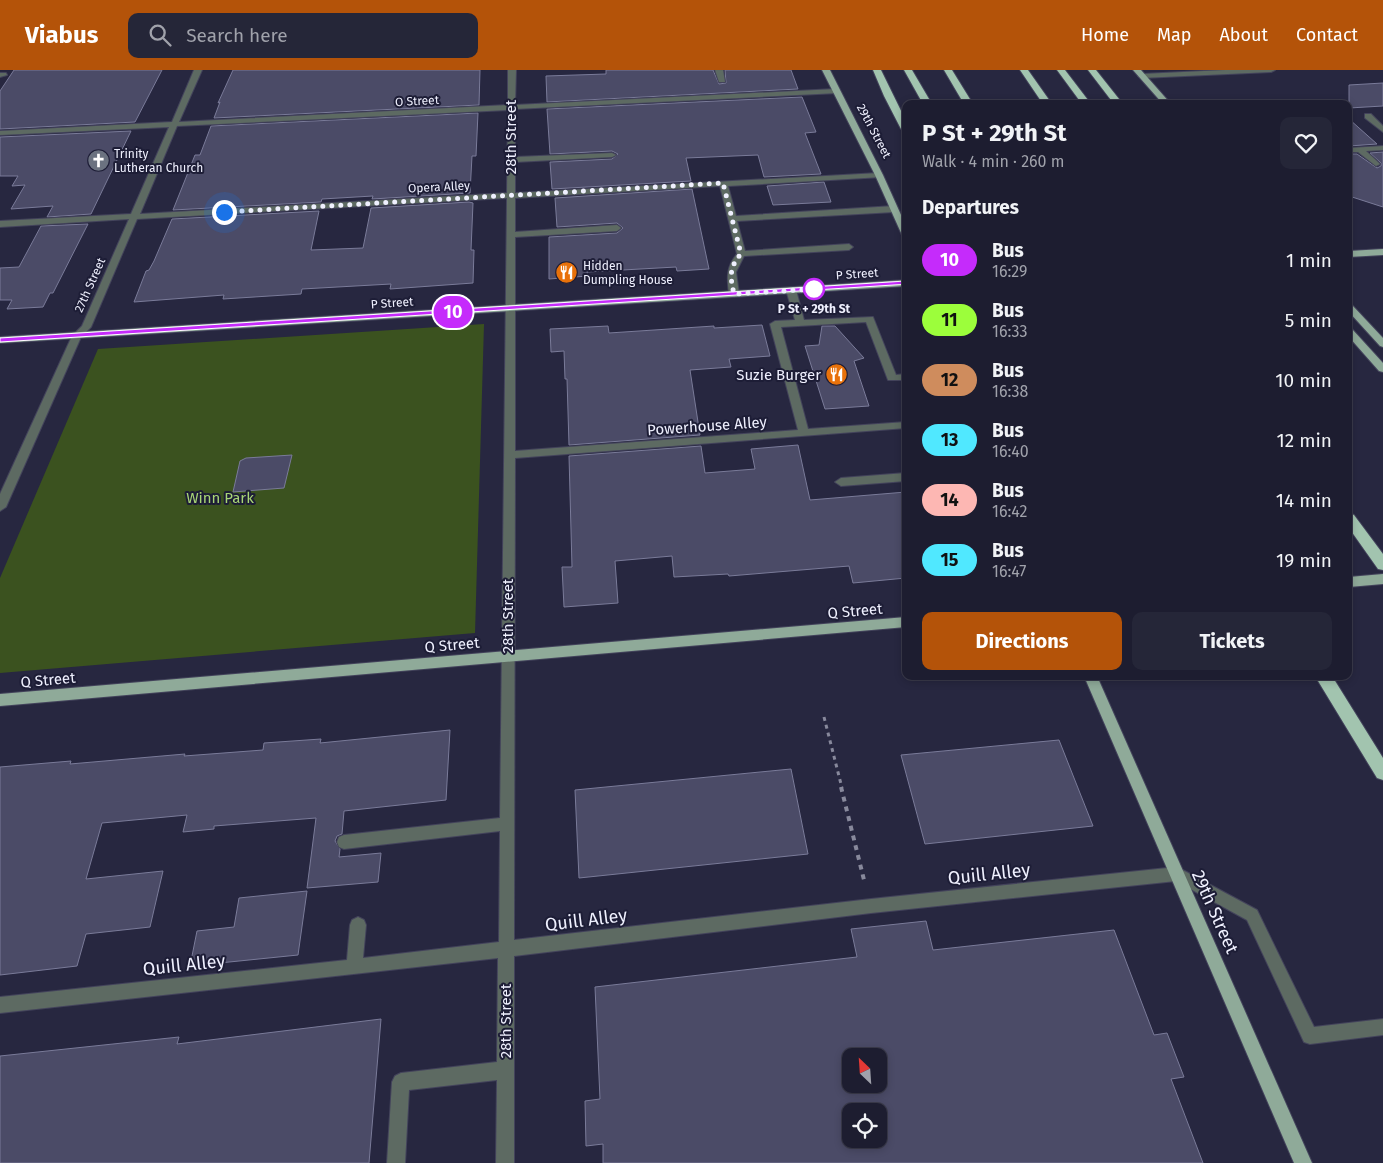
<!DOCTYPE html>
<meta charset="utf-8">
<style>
body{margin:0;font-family:"Fira Sans",sans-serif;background:#252638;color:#f1f3f6;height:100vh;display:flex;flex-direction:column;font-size:19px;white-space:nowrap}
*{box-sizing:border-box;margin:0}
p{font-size:16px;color:#a0a2ab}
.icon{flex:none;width:28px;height:28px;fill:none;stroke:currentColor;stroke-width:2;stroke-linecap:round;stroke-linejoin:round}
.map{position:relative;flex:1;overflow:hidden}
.sheet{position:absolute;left:902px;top:30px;width:450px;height:580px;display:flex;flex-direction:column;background:#1d1d30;border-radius:10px;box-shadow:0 2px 8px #0003,0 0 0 1px #3b3b4c}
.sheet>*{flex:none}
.badge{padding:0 10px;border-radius:16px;font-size:18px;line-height:32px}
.needle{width:32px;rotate:335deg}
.tools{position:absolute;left:842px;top:978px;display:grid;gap:10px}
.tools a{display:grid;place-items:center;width:45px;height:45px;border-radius:10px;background:#1d1d30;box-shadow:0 2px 8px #0003,0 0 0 1px #3b3b4c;font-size:25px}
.you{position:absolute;width:25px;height:25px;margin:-12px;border:4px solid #fff;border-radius:50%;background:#1a73e8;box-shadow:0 0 0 8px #1a73e833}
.map>.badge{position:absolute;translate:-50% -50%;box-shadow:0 0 0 2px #fff}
h2{padding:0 20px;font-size:19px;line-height:45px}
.round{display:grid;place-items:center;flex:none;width:52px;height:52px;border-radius:10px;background:#252638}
.headline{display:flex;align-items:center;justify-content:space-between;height:85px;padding:0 20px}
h1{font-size:24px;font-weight:700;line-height:38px}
.cta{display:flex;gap:10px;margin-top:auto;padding:10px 20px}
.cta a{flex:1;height:58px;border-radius:10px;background:#b45309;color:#fff;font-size:20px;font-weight:700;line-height:58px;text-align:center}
.cta a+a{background:#252638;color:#f1f3f6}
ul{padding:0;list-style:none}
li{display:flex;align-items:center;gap:15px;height:60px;padding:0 20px}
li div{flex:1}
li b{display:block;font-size:19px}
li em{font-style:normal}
li .badge{min-width:55px;font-weight:700;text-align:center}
header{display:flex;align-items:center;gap:30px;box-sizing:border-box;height:70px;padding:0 25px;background:#b45309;color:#fff}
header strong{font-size:24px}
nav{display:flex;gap:28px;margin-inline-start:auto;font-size:18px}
.search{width:350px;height:45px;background:#252638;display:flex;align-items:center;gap:12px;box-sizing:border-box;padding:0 18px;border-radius:10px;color:#a0a2ab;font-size:19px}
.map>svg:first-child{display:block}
</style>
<header>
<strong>Viabus</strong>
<div class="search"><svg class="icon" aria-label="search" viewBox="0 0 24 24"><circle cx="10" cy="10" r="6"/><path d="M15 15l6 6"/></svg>Search here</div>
<nav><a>Home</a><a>Map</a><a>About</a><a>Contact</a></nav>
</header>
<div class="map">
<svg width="1383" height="1093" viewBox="0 0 1383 1093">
<rect width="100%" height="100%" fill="#272740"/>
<path fill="#3b521f" d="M484 254 475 563 0 603V508L98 279Z"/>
<path fill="#4b4b67" stroke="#7a7b99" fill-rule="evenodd" d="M14 0H162L135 52 0 59V21Z
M233 0H480L479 35 214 48 220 32 218 33Z
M606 0H713L719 14 726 13 725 0H791L798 19 547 32 546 6 606 4Z
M1383 13V36L1349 38V15Z
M802 27 816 62 805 63 821 104 764 107 758 85 686 88 691 111 552 119 550 92 612 89 618 84 612 81 550 84 547 39Z
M478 43 476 86H472L470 123 372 129 373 126 322 129 321 132 173 140 195 85H200L211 56Z
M1349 49 1377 74 1349 76Z
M131 61 91 144 47 147 53 136 11 139 25 115 12 116 18 106H0V67Z
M1383 82V137L1349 126V84H1357L1377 98 1381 96V93L1370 83Z
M824 112 831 132 773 135 767 116Z
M692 119 709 199 677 201 676 197 587 202 588 206 549 209V167L617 163 623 158 617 153 557 157 555 128Z
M469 132 473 133 471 180H474L473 213 390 219 391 214 302 219 301 224 223 229 224 225 134 232 146 201 149 200 154 191 172 149 319 141 311 180 363 178 371 138Z
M88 154 53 223H50L43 237 7 239 12 230H0V198L19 197 41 156Z
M762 255 770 286 729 289 731 297 690 300 700 365 569 375 567 309H565L564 281 551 282 550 259 608 256 609 263 714 256V258Z
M822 256H835L864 288 854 291 869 336 825 339 805 276 819 275Z
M798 375 810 430 906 422V508L853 513 849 496 729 506 728 504 674 507 672 486 615 491 618 533 564 537 562 497H572L569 386 701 376 705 403 755 399 751 379Z
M292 385 284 418 233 422 240 391 246 388Z
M450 660 446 730 344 741 342 764 337 766 335 771 340 779 339 787 381 783 378 812 307 818 316 748 214 756V759L183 762 187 745 102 753 86 809 163 801 150 857 86 864 77 896 0 905V697L71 691 70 694 185 684 184 686 263 680 264 673 321 669 320 673Z
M1059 670 1093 756 925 774 901 685Z
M791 699 808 784 579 808 575 720Z
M307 821 298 885 190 896 197 861 234 857 239 828Z
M926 851 933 880 1114 860 1154 965 1167 963 1184 1007 1171 1009 1203 1093H603V1074L586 1076 585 1031 600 1029 595 917 857 887 851 859ZM851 986H879V1014H851ZM851 1041H879V1069H851Z
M381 949 369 1093H0V986L179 967 177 974Z"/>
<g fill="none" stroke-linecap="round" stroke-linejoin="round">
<defs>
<path id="minor" d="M194 0H202L179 52 508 35V0H516L515 35 835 19H838V23L515 39V87L612 83 616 85 612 87 515 92V123L879 103H882V107L728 116 736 146 894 136 898 139 894 142 737 151 745 181 849 174 853 177 849 180 744 186 736 202 739 224 734 227 729 224C727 208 726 197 737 184L720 116 515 128V162L617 155 621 158 617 161 515 167V381L798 360 770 254 775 251 795 250 786 220 791 217 796 220 804 250 873 247 896 305 906 304V310H888L866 252 781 257 808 359 906 352V358L515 388 514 870 871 829 1177 797 1257 840 1314 957 1383 949V965L1310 974 1304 972 1247 850 1176 811 871 843 514 886V1093H496L497 1010 409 1020 405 1093H387L392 1012 395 1006 401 1003 497 992 498 888 0 943V927L347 890 350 855 352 850 358 847 364 850 366 855 363 888 499 872 500 761 344 779 339 777 337 772 339 767 344 765 500 748 507 128 137 149 91 257 81 267 6 437 0 441V424L72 266 82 256 129 149 0 157V151L131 144 169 57 0 65V61L172 52ZM508 40 507 123 140 144 177 56Z
M715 0H723L725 12H719Z
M1225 0H1275L1271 2 1142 8 1138 6 1142 4Z
M0 3H6L7 5 0 7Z
M1365 44H1371L1383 56V62L1365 48Z
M1383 76V80L1366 81 1380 94 1376 96 1358 82H1349V78Z
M906 403V411L841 416 835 412 841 408Z"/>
<path id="major" d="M822 0H830L883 105 906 156V168L902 165 875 105Z
M1133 0H1141L1171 34H1163Z
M1383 179V185L1349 187V181Z
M906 210V216L0 273V267Z
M1349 234 1352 235 1383 268V277L1380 276 1349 242Z
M1349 258 1352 259 1383 293V302L1379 301 1349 267Z
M1383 504V514L1349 517V507Z
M906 547V557L0 636V624Z
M1084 606H1097L1312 1093H1294Z"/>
<path id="highway" d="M873 0H881L906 51V62L901 59 884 26Z
M904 0H912L932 34H923Z
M944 0H952L973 34H964Z
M1020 0H1028L1052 34H1043Z
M1057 0H1065L1091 34H1082Z
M1088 0H1096L1123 34H1114Z
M1349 443 1354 445 1383 484V500L1378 499 1349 458Z
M1315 606H1332L1383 688V710L1377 708Z"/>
</defs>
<use href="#minor" stroke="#43435b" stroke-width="2"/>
<use href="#major" stroke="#43435b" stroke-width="2"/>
<use href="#highway" stroke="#43435b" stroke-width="2"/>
<path stroke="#88899c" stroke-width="3" stroke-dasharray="4 4" stroke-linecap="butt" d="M824 647 842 718"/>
<path stroke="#88899c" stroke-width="4" stroke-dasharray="5 5" stroke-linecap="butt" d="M841 717 865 814"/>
<use href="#minor" fill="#5d6a62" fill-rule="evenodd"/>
<use href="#major" fill="#8faa99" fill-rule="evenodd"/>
<use href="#highway" fill="#a2c4af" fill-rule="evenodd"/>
</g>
<path fill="#c52bfb" stroke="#fff" d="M906 211H909V214L0 272V268Z"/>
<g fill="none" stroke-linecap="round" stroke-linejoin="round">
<path stroke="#eff0fe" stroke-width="5" stroke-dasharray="0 9" d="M224 142 723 113 741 184C729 197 730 207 734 224L814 219"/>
</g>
<defs>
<symbol id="church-disc" viewBox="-11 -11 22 22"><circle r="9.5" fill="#6b7280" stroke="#1d1d36"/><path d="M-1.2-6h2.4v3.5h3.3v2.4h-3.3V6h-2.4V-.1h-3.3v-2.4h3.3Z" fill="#fff"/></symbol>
<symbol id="restaurant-disc" viewBox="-11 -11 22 22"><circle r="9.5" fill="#e8710a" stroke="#1d1d36"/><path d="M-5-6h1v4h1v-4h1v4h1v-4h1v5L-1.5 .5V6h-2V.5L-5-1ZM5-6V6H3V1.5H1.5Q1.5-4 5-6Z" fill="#fff"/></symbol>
</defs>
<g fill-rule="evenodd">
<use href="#church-disc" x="86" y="78" width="25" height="25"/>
<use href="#restaurant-disc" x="554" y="190" width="25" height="25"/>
<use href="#restaurant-disc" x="824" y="292" width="25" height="25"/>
</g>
<circle fill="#fff" stroke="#c52bfb" stroke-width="2.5" cx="814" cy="219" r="10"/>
<g text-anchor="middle" stroke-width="4" stroke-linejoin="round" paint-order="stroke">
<g font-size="12" fill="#eff0fe" stroke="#1d1d36">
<text transform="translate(417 31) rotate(-3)" y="4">O Street</text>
<text transform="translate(874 61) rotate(62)" y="4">29th Street</text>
<text transform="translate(439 117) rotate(-3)" y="4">Opera Alley</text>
<text transform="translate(857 204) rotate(-4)" y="4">P Street</text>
<text transform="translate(90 215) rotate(-66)" y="4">27th Street</text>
<text transform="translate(392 233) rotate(-4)" y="4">P Street</text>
</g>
<g font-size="12" fill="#eff0fe" stroke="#1d1d36" text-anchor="start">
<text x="114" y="88">Trinity<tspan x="114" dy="14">Lutheran Church</tspan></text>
<text x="583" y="200">Hidden<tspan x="583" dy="14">Dumpling House</tspan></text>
</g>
<g font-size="12" font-weight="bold" fill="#eff0fe" stroke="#1d1d36">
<text x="814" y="243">P St + 29th St</text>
</g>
<g font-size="15" fill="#eff0fe" stroke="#1d1d36">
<text transform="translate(511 67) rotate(-90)" y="5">28th Street</text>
<text transform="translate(707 356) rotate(-4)" y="5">Powerhouse Alley</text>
<text transform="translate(855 541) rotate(-5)" y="5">Q Street</text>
<text transform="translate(508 546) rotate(-90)" y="5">28th Street</text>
<text transform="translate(452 575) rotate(-5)" y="5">Q Street</text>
<text transform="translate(48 610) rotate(-5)" y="5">Q Street</text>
<text transform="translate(506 951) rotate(-90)" y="5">28th Street</text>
</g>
<g font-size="15" fill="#eff0fe" stroke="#1d1d36" text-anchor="end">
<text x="821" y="310">Suzie Burger</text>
</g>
<g font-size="15" fill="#a8d576" stroke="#1d1d36">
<text x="220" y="433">Winn Park</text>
</g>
<g font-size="18" fill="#eff0fe" stroke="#1d1d36">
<text transform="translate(989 804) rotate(-6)" y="6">Quill Alley</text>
<text transform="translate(1215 842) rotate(66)" y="6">29th Street</text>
<text transform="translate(586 850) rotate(-7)" y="6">Quill Alley</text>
<text transform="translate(184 895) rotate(-6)" y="6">Quill Alley</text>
</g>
</g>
</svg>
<div class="tools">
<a><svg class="needle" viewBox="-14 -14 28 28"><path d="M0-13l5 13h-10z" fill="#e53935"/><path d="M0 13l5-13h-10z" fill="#a0a2ab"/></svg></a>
<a><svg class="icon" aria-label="locate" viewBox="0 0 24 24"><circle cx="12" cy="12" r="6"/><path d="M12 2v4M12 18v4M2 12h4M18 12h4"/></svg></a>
</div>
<div class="you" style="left:224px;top:142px"></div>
<b class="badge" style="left:453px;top:242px;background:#c52bfb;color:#fff">10</b>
<section class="sheet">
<div class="headline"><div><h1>P St + 29th St</h1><p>Walk · 4 min · 260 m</p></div><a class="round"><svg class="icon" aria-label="heart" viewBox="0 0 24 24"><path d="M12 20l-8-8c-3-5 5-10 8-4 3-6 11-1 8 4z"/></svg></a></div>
<h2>Departures</h2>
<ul>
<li><span class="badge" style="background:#c52bfb;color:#fff">10</span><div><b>Bus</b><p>16:29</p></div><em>1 min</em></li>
<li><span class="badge" style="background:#9cfe3b;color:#111">11</span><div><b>Bus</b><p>16:33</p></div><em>5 min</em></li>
<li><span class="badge" style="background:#cf8c5d;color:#111">12</span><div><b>Bus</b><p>16:38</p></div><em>10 min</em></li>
<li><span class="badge" style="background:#50e8ff;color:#111">13</span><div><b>Bus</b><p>16:40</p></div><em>12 min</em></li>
<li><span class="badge" style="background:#fdb7b3;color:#111">14</span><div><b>Bus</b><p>16:42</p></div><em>14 min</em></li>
<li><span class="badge" style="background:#50e8ff;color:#111">15</span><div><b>Bus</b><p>16:47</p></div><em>19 min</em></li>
</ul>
<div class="cta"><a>Directions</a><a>Tickets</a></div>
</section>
</div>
